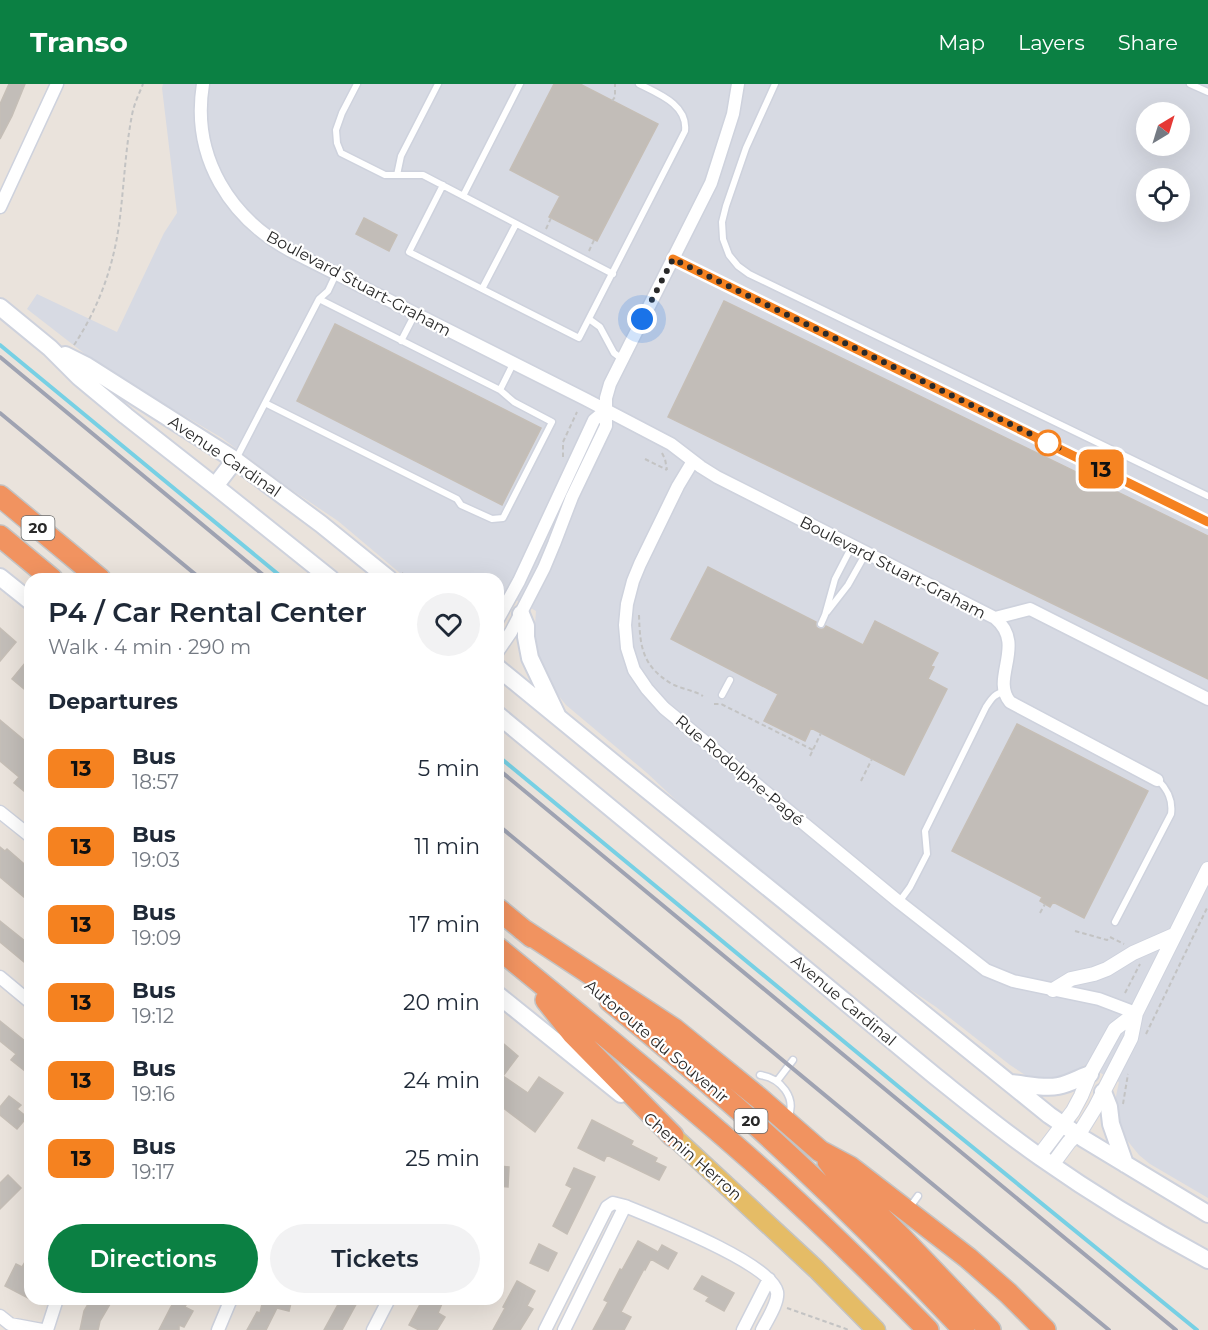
<!DOCTYPE html>
<meta charset="utf-8">
<style>
body{margin:0;font-family:Montserrat,sans-serif;background:#f2f2f3;color:#1f2937;height:100vh;display:flex;flex-direction:column;font-size:22px;white-space:nowrap}
*{box-sizing:border-box;margin:0}
p{font-size:20px;color:#747a83}
.icon{flex:none;width:33px;height:33px;fill:none;stroke:currentColor;stroke-width:2;stroke-linecap:round;stroke-linejoin:round}
.map{position:relative;flex:1;overflow:hidden}
.drawer{position:absolute;left:24px;top:489px;width:480px;height:732px;display:flex;flex-direction:column;background:#fff;border-radius:18px;box-shadow:0 6px 24px #0002}
.drawer>*{flex:none}
.badge{padding:0 12px;border-radius:9px;font-size:21px;line-height:39px}
.needle{width:39px;rotate:38deg}
.buttons{position:absolute;left:1136px;top:18px;display:grid;gap:12px}
.buttons a{display:grid;place-items:center;width:54px;height:54px;border-radius:50%;background:#fff;box-shadow:0 6px 24px #0002;font-size:30px}
.you{position:absolute;width:30px;height:30px;margin:-15px;border:4px solid #fff;border-radius:50%;background:#1a73e8;box-shadow:0 0 0 9px #1a73e833}
.map>.badge{position:absolute;translate:-50% -50%;box-shadow:0 0 0 3px #fff}
h2{padding:0 24px;font-size:22px;line-height:54px}
.round{display:grid;place-items:center;flex:none;width:63px;height:63px;border-radius:32px;background:#f2f2f3}
.headline{display:flex;align-items:center;justify-content:space-between;height:102px;padding:0 24px}
h1{font-size:28px;font-weight:600;line-height:45px}
.primary-button{display:flex;gap:12px;margin-top:auto;padding:12px 24px}
.primary-button a{flex:1;height:69px;border-radius:36px;background:#0b8043;color:#fff;font-size:24px;font-weight:600;line-height:69px;text-align:center}
.primary-button a+a{background:#f2f2f3;color:#1f2937}
ul{padding:0;list-style:none}
li{display:flex;align-items:center;gap:18px;height:78px;padding:0 24px}
li div{flex:1}
li b{display:block;font-size:22px}
li em{font-style:normal}
li .badge{min-width:66px;font-weight:700;text-align:center}
header{display:flex;align-items:center;gap:36px;box-sizing:border-box;height:84px;padding:0 30px;background:#0b8043;color:#fff}
header strong{font-size:28px}
nav{display:flex;gap:33px;margin-inline-start:auto;font-size:21px}
.map>svg:first-child{display:block}
</style>
<header>
<strong>Transo</strong>
<nav><a>Map</a><a>Layers</a><a>Share</a></nav>
</header>
<div class="map">
<svg width="1208" height="1246" viewBox="0 0 1208 1246">
<rect width="100%" height="100%" fill="#eae3dc"/>
<path fill="#d7dae3" fill-rule="evenodd" d="M163 0H1208V1114L1150 1080 1139 1071 1122 1050 1117 1040 1115 1017 1119 998 1084 981 1076 988 1065 995 1038 996 1025 991 1010 981 936 923 868 877 710 748 647 689 566 621 554 606 537 572 534 556 536 527 498 506V495H407L338 437 286 402 222 354 110 288 85 270 27 225 37 210 117 248 164 149 177 129 162 4ZM1146 28H1179V62H1146ZM1146 94H1179V128H1146Z"/>
<g fill="none" stroke-linecap="round" stroke-linejoin="round">
<path stroke="#77d0e4" stroke-width="4" d="M0 261 284 495
M498 672 922 1022 1197 1246"/>
</g>
<path fill="#c2bdb8" stroke="#c5beb6" stroke-width="1.5" d="M9 0H25L12 32 0 55V20Z
M554 0H580L658 40 597 157 549 133 560 112 510 86Z
M364 134 397 151 389 167 356 150Z
M724 217 1208 452V595L668 333Z
M335 240 541 344 502 421 297 317Z
M708 483 816 538V543L819 545H824L826 542 863 561 875 537 938 569 931 582 934 583 928 595 947 605 904 691 811 644 805 657 764 637 778 610 671 555Z
M0 544 16 558 0 577Z
M30 573V610L12 595Z
M0 636 30 661V712L14 699 19 693 0 677Z
M1017 640 1148 707 1084 834 1053 818 1050 823 1040 817 1042 813 952 767Z
M0 763 5 767 7 765 30 785V808L25 814 0 793Z
M0 837 30 861V883L0 858Z
M0 937 30 961V991L11 976 16 970 0 957Z
M498 955 518 972 503 992 528 1009 539 993 563 1009 535 1048 498 1020Z
M9 1012 21 1021 17 1025 27 1033 17 1045 0 1031V1023Z
M592 1036 633 1057 631 1061 657 1074 655 1078 666 1083 659 1096 607 1071 604 1077 578 1064Z
M498 1082 509 1083 508 1103 498 1102Z
M574 1084 595 1093 567 1150 553 1142 572 1104 566 1101Z
M8 1091 21 1104 0 1125V1099Z
M638 1157 658 1168 662 1161 677 1169 668 1185 651 1175 645 1186 644 1185 621 1228 631 1233 624 1246H593L608 1218 604 1216 620 1185 622 1186Z
M539 1160 557 1169 548 1187 530 1179Z
M30 1170V1215L5 1202 16 1180 22 1183Z
M702 1192 734 1209 724 1227 706 1217 709 1213 694 1205Z
M517 1197 535 1207 527 1222 533 1225 520 1246H493L505 1224 503 1223Z
M91 1215H113L100 1237 98 1246H80L84 1227Z
M175 1215H189L185 1223 193 1227 184 1243 179 1241V1246H159Z
M256 1215H292L289 1227 277 1224 266 1246H247L257 1228 260 1229 262 1220 255 1218Z
M341 1215H359L342 1246H324Z
M423 1215H444L438 1229 445 1233 437 1246H419L409 1241Z"/>
<g fill="none" stroke-linecap="round" stroke-linejoin="round">
<defs>
<path id="service" d="M357 0 342 29 336 46 337 59 341 69 385 91H423L613 190
M775 0 746 64 726 122 722 138 723 155 729 171 738 182 749 190 1208 412
M1190 0 1208 8
M397 91 401 72 438 0
M443 101 409 168 579 254 685 47C688 21 659 10 639 0
M463 112 520 0
M673 175 1208 438
M482 205 516 140
M319 215 500 306 513 280
M589 235 600 243 614 269 622 275
M401 257 415 230
M265 319 457 415 461 421 492 435 503 434 552 338 514 318 500 306
M236 375 319 215 328 207 336 190
M827 528 848 501 866 469
M821 540 825 531 835 495 852 462
M722 611 730 596
M899 818 910 803 927 770 925 747 986 623C992 614 995 609 1005 608
M1115 838 1171 730C1173 716 1168 706 1158 696
M760 991C781 994 797 1014 788 1034
M777 997 793 976
M910 1123 918 1112"/>
<path id="minor" d="M203 0C191 73 230 135 293 168L585 315 671 360 701 383 717 393 995 534C1027 561 990 594 1010 618L1157 696
M0 123 57 0
M693 377 678 402 640 480 633 497 627 520 625 541 627 564 634 586 647 605 664 624 733 681 899 818 986 886 1013 897 1099 915 1136 929
M995 534 1030 525 1208 615
M498 535 519 497 594 336 606 326
M498 567 511 548 544 484 554 460 572 413 606 342V314L610 300 711 99 733 30 738 0
M0 728 30 752
M0 893 30 918
M0 1232 10 1240 42 1246
M47 1246 57 1215
M218 1246 231 1215
M373 1246 389 1215
M545 1246 607 1123 613 1119 625 1122C654 1134 771 1179 777 1208 779 1218 767 1236 762 1246
M564 1246 625 1122
M743 1246 769 1195"/>
<path id="tertiary" d="M1053 906 1071 895 1094 890 1107 885 1133 869 1174 851
M1039 1072 1073 1027 1081 1012 1090 990 1115 945 1136 929
M1052 1081 1069 1058 1082 1045 1095 1024 1131 954 1136 929 1208 785"/>
<path id="secondary" d="M0 223 50 264 79 293 126 332 215 402 331 495
M65 271 87 282 235 376 321 440 389 495
M215 402 235 376
M0 493 30 517
M521 530 526 542V553L530 574 557 631
M498 584 625 688 1049 1031 1084 1055 1208 1130
M498 631 935 992C970 1020 1004 1048 1040 1073 1094 1111 1150 1145 1208 1176
M498 911 621 1010
M1010 999C1025 1000 1043 1005 1058 1002 1069 1000 1079 994 1090 990
M1103 1008 1109 1023 1111 1040 1125 1080"/>
<path id="primary" d="M673 1052 816 1185 876 1246"/>
<path id="motorway" d="M0 412 100 495
M0 452 52 495
M498 825 532 853
M522 845 674 945 759 1014 820 1067 850 1083 968 1174 1008 1209 1045 1246
M498 864C577 929 656 993 733 1060 801 1119 865 1182 928 1246
M546 916 573 950 673 1052
M610 917C659 957 708 998 756 1041 828 1106 897 1175 964 1246
M828 1077 841 1094 902 1154 990 1246"/>
</defs>
<use href="#service" stroke="#ced2dd" stroke-width="9"/>
<use href="#minor" stroke="#ced2dd" stroke-width="15"/>
<use href="#tertiary" stroke="#ced2dd" stroke-width="16"/>
<use href="#secondary" stroke="#ced2dd" stroke-width="20"/>
<use href="#primary" stroke="#c3c3c3" stroke-width="21"/>
<use href="#motorway" stroke="#c3c3c3" stroke-width="24"/>
<path stroke="#c3c3c3" stroke-width="2" stroke-dasharray="4.5 3" stroke-linecap="butt" d="M612 17 615 13V0
M546 145 551 134
M589 167 594 156
M74 261C98 225 113 184 119 141 124 104 125 67 132 31 134 20 139 10 143 0
M662 369 665 375 667 386
M563 373V358L577 328
M645 375 667 386
M402 489 409 495
M639 531C640 563 642 582 672 600 682 605 693 606 703 612
M714 620H721L813 666
M810 672 821 649
M861 697 872 675
M1040 829 1045 820
M1075 847 1107 856 1110 853 1124 860
M1125 909 1140 880
M1146 950 1208 822
M1123 1020 1128 990
M787 1224 849 1246"/>
<use href="#service" stroke="#fff" stroke-width="6"/>
<use href="#minor" stroke="#fff" stroke-width="12"/>
<use href="#tertiary" stroke="#fff" stroke-width="14"/>
<use href="#secondary" stroke="#fff" stroke-width="16"/>
<use href="#primary" stroke="#e5bc66" stroke-width="18"/>
<use href="#motorway" stroke="#f19360" stroke-width="21"/>
<path stroke="#9fa3b2" stroke-width="4" d="M0 273 268 495
M0 329 201 495
M498 685 1176 1246
M498 741 1109 1246"/>
</g>
<g fill="none" stroke-linecap="round" stroke-linejoin="round">
<defs>
<path id="line" d="M673 175 1208 438"/>
</defs>
<use href="#line" stroke="#fff" stroke-width="14"/>
<use href="#line" stroke="#f58220" stroke-width="9"/>
<path stroke="#292929" stroke-width="6" stroke-dasharray="0 10.8" d="M642 235 673 175 1059 364 1048 359"/>
</g>
<circle fill="#fff" stroke="#f58220" stroke-width="3" cx="1048" cy="359" r="12"/>
<g text-anchor="middle" stroke-width="4.5" stroke-linejoin="round" paint-order="stroke">
<g fill="#fff" stroke="#696969" stroke-width="1.5">
<rect x="21.5" y="432" width="33" height="24" rx="4.5"/>
<rect x="734.5" y="1025" width="33" height="24" rx="4.5"/>
</g>
<g font-size="15" font-weight="bold" fill="#292929">
<text x="38" y="449">20</text>
<text x="751" y="1042">20</text>
</g>
<g font-size="16" fill="#292929" stroke="#fff">
<text transform="translate(359 199) rotate(28)" y="6">Boulevard Stuart-Graham</text>
<text transform="translate(225 372) rotate(34)" y="6">Avenue Cardinal</text>
<text transform="translate(893 483) rotate(27)" y="6">Boulevard Stuart-Graham</text>
<text transform="translate(740 686) rotate(40)" y="6">Rue Rodolphe-Pagé</text>
<text transform="translate(844 916) rotate(40)" y="6">Avenue Cardinal</text>
<text transform="translate(657 957) rotate(40)" y="6">Autoroute du Souvenir</text>
<text transform="translate(693 1072) rotate(41)" y="6">Chemin Herron</text>
</g>
</g>
</svg>
<div class="buttons">
<a><svg class="needle" viewBox="-14 -14 28 28"><path d="M0-13l5 13h-10z" fill="#e53935"/><path d="M0 13l5-13h-10z" fill="#747a83"/></svg></a>
<a><svg class="icon" aria-label="locate" viewBox="0 0 24 24"><circle cx="12" cy="12" r="6"/><path d="M12 2v4M12 18v4M2 12h4M18 12h4"/></svg></a>
</div>
<div class="you" style="left:642px;top:235px"></div>
<b class="badge" style="left:1101px;top:385px;background:#f58220;color:#111">13</b>
<section class="drawer">
<div class="headline"><div><h1>P4 / Car Rental Center</h1><p>Walk · 4 min · 290 m</p></div><a class="round"><svg class="icon" aria-label="heart" viewBox="0 0 24 24"><path d="M12 20l-8-8c-3-5 5-10 8-4 3-6 11-1 8 4z"/></svg></a></div>
<h2>Departures</h2>
<ul>
<li><span class="badge" style="background:#f58220;color:#111">13</span><div><b>Bus</b><p>18:57</p></div><em>5 min</em></li>
<li><span class="badge" style="background:#f58220;color:#111">13</span><div><b>Bus</b><p>19:03</p></div><em>11 min</em></li>
<li><span class="badge" style="background:#f58220;color:#111">13</span><div><b>Bus</b><p>19:09</p></div><em>17 min</em></li>
<li><span class="badge" style="background:#f58220;color:#111">13</span><div><b>Bus</b><p>19:12</p></div><em>20 min</em></li>
<li><span class="badge" style="background:#f58220;color:#111">13</span><div><b>Bus</b><p>19:16</p></div><em>24 min</em></li>
<li><span class="badge" style="background:#f58220;color:#111">13</span><div><b>Bus</b><p>19:17</p></div><em>25 min</em></li>
</ul>
<div class="primary-button"><a>Directions</a><a>Tickets</a></div>
</section>
</div>
